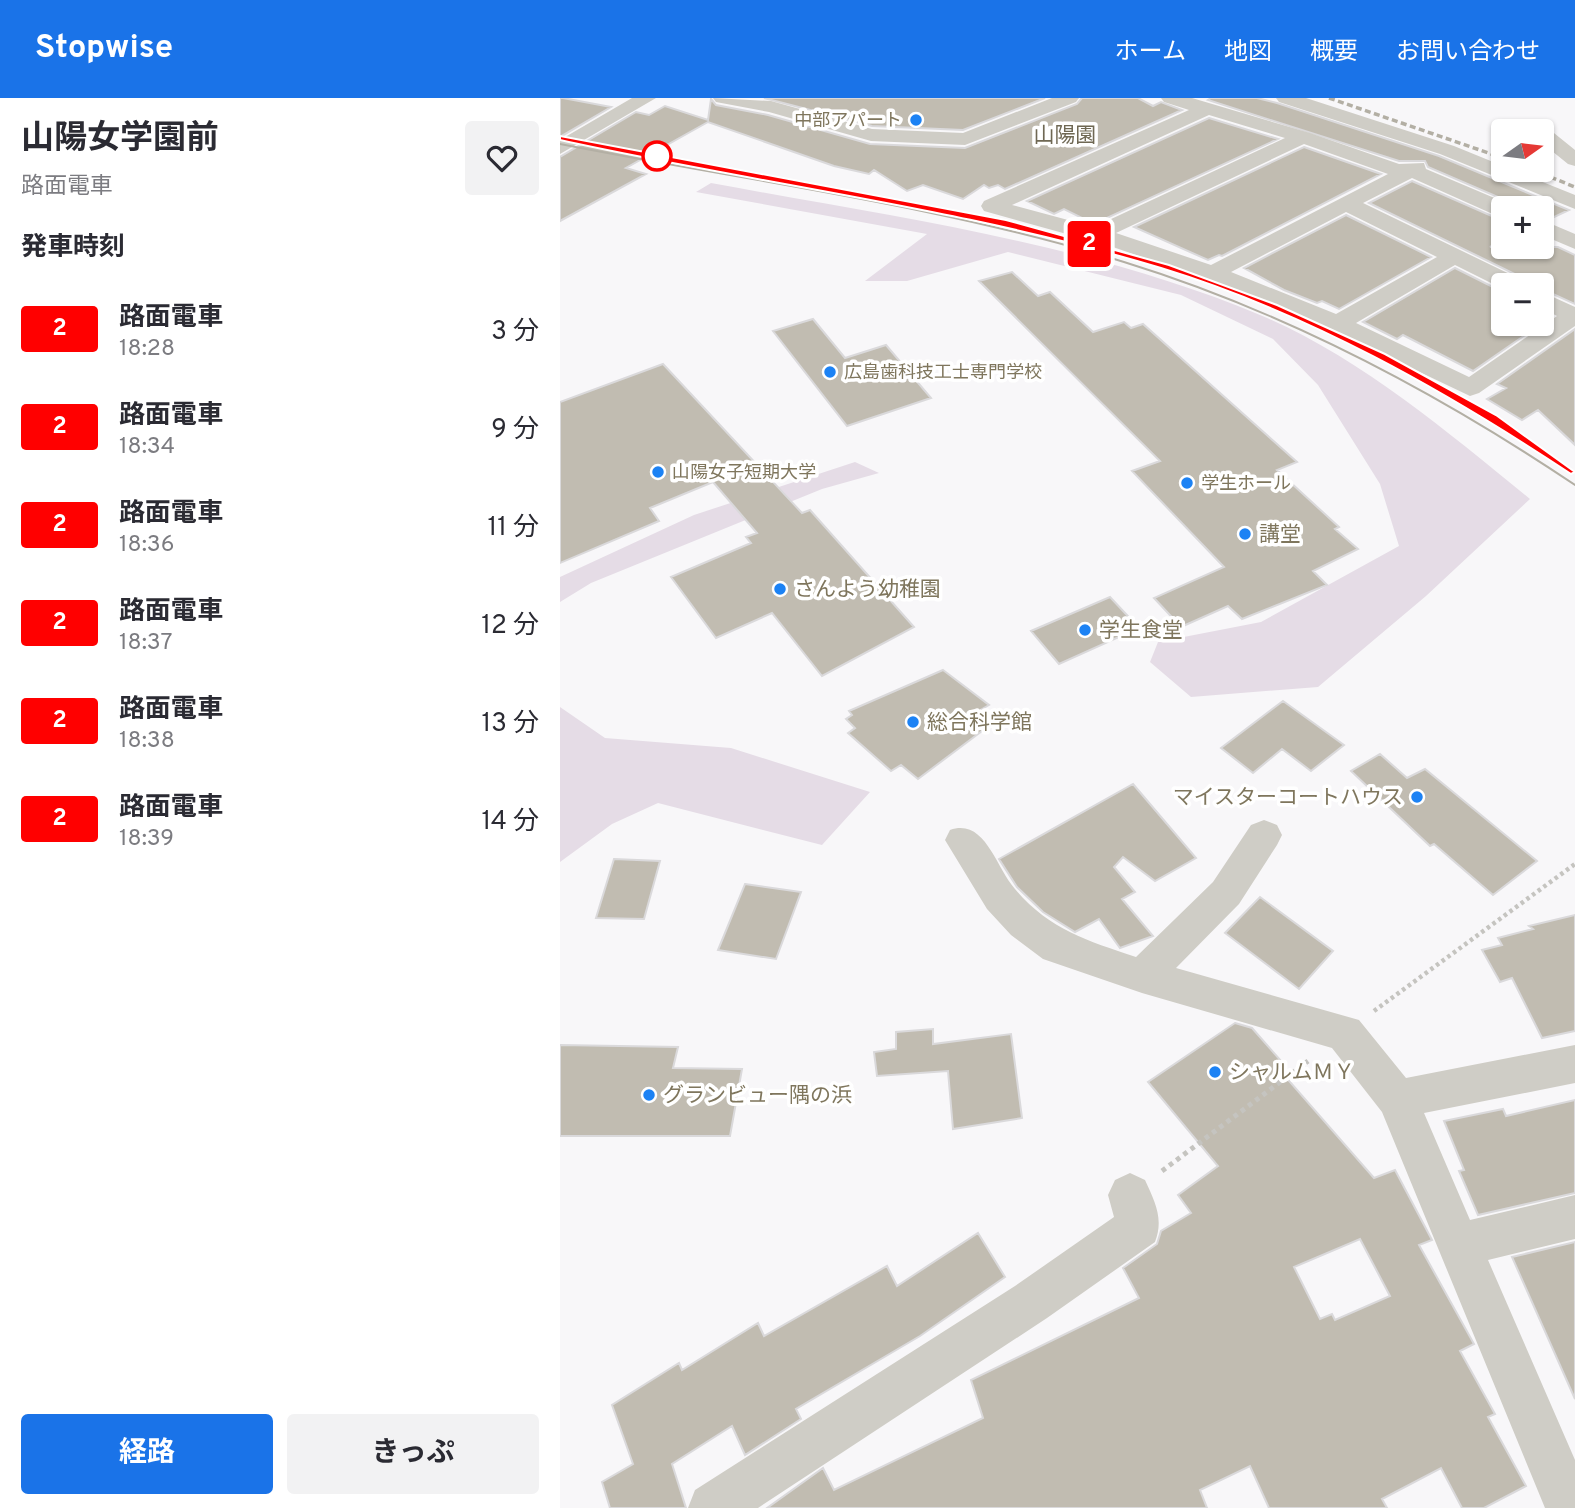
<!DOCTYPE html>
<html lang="ja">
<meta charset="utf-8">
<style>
body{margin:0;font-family:Overpass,"Noto Sans JP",sans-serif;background:#f2f2f3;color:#2b2b33;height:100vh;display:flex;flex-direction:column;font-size:26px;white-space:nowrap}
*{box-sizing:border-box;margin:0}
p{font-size:23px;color:#7c7c81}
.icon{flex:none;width:38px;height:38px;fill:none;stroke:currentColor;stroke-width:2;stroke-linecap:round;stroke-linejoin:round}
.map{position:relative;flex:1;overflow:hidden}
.side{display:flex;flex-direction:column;background:#fff;width:560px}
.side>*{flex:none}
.badge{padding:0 14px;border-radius:5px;font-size:24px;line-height:46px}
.needle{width:46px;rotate:76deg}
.tools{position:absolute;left:931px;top:21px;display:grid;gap:14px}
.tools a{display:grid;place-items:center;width:63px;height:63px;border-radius:7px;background:#fff;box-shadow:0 2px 5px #0004;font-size:35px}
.map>.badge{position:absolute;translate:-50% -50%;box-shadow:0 0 0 4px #fff}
h2{padding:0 21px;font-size:26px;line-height:63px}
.round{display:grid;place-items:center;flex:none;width:74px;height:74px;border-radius:7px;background:#f2f2f3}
.summary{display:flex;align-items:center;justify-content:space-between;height:119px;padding:0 21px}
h1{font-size:33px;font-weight:700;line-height:52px}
.primary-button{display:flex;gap:14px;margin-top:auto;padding:14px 21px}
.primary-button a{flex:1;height:80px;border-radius:7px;background:#1a73e8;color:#fff;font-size:28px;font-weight:700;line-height:80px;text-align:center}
.primary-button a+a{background:#f2f2f3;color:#2b2b33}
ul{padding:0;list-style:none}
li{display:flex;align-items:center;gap:21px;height:98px;padding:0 21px}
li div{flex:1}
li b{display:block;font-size:26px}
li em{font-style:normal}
li .badge{min-width:77px;font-weight:700;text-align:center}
header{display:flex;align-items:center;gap:42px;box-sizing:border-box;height:98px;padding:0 35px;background:#1a73e8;color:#fff}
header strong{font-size:33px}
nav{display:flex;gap:38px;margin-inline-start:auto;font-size:24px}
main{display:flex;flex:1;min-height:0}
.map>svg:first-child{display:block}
</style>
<header>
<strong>Stopwise</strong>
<nav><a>ホーム</a><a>地図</a><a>概要</a><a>お問い合わせ</a></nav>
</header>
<main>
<section class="side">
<div class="summary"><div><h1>山陽女学園前</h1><p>路面電車</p></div><a class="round"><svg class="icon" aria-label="heart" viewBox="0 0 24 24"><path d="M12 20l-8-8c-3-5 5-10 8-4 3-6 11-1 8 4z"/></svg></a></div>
<h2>発車時刻</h2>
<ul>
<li><span class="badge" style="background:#f00;color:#fff">2</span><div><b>路面電車</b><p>18:28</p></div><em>3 分</em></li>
<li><span class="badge" style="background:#f00;color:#fff">2</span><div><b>路面電車</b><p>18:34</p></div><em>9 分</em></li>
<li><span class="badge" style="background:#f00;color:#fff">2</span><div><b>路面電車</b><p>18:36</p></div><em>11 分</em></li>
<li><span class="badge" style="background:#f00;color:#fff">2</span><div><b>路面電車</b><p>18:37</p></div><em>12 分</em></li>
<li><span class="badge" style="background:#f00;color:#fff">2</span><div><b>路面電車</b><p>18:38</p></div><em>13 分</em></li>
<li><span class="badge" style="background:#f00;color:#fff">2</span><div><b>路面電車</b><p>18:39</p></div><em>14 分</em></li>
</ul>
<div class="primary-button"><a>経路</a><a>きっぷ</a></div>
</section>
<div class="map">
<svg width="1015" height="1410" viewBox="0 0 1015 1410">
<rect width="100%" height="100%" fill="#f8f7f9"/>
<path fill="#e5dce6" d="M151 85C333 119 529 145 700 217 798 258 889 335 970 401L866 498 758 589 631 599 590 564 598 544 701 524 839 448 820 386 758 287 713 241 621 197 448 154 347 183H305L367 136 136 94Z
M295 364 319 375 262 391 31 485 0 504V479L134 417Z
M0 609 45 640 171 650 310 694 262 747 98 705 52 726 0 764Z"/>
<path fill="#c1bcb1" stroke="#dad9db" stroke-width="2" fill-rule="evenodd" d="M0 0H3L51 9 0 39Z
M204 0H485L403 32 312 28Z
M522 0H578L593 8 601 4 622 12 445 91 438 87 429 90 424 87 403 101 363 87 347 93 314 72 309 76 274 68 148 24 66 70 86 76 0 123V59L76 14 89 17 105 8 148 22 151 1 156 7 208 17 310 46 405 50 517 6Z
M651 0H697L717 5 879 58 1009 112 988 122 982 119V110H956L952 105 868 69 865 63H839L648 2Z
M649 20 718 41 534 126 504 111 494 116 467 103Z
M744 49 821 76 662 158 659 157 648 162 574 129Z
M852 83 934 119 943 120V142L930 149H998L1015 157V206L982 191V187H969L963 180 809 105Z
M786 117 871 159 779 211 762 203 757 205 724 192 684 170Z
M895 170 943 194V226H981L913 273 843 237 837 241 803 224Z
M452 174 478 198 490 194 533 234 564 224 571 230 583 226 737 364 717 372 779 429 775 431 798 451 753 473 767 487 682 521 668 508 621 529 594 500 664 469 572 373 600 363 419 183Z
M253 221 285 260 326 247 371 300 287 328 213 233Z
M1015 231V347L978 312 962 322 927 301 946 290 937 286Z
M103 266 242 415 250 412 354 529 262 578 212 515 156 540 111 479 191 445 186 439 197 435 153 384 90 410 99 423 0 465V304Z
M550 499 579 530 499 566 471 533Z
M383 572 429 607 410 618 426 630 358 681 341 667 331 673 288 635 295 630 286 621 292 617 289 613Z
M723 603 784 647 751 673 722 651 693 675 661 650Z
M820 656 847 680 865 671 977 763 933 797 874 746 870 748 791 673Z
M573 686 636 760 595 783 563 759 554 769 575 794 562 801 593 838 560 850 539 821 515 834 483 814 457 789 439 761Z
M54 761 100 763 84 821 36 820Z
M185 786 241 794 216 861 158 852Z
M700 799 773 853 739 891 665 835Z
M1015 817V933L982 940 952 880 940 884 922 852 942 847 938 840 973 831 969 828Z
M675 925 692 930 722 964 716 968 814 1080 835 1072 872 1142 859 1147 914 1246 900 1253 935 1316 928 1319 966 1388 924 1410H902L881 1370 822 1401 827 1410H709L690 1368 640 1392 647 1410H207L263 1370 274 1392 423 1320 411 1282 579 1200 563 1170 597 1146 601 1133 631 1115 618 1097 658 1068 588 984ZM800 1141 830 1198 775 1222 772 1216 760 1221 734 1169Z
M373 931V946L451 936 462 1020 393 1031 388 973 317 978 314 954 336 951V934Z
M0 947 118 949 113 970 182 971 170 1038H0Z
M1015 1002V1095L918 1117 899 1073 904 1072 884 1023 943 1011 946 1018Z
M418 1135 445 1179 360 1238 236 1311 241 1321 185 1357 172 1328 112 1366 126 1410H50L42 1384 73 1366 52 1307 119 1265 122 1272 198 1225 204 1238 327 1168 337 1188Z
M1015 1144V1301L952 1159Z"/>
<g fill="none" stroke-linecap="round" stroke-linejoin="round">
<path stroke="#c5c4c0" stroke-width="4.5" stroke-dasharray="3.5 3.5" stroke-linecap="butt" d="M814 913 1015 766"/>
<path stroke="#c5c4c0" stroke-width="5" stroke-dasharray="4.5 4.5" stroke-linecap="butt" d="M602 1073 748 963"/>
<path fill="#cfcdc6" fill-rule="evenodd" d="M72 0H96L0 56V42Z
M153 0 211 3 312 31 403 35 492 0H519L516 4 405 47 311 43 209 14 156 4Z
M601 0H632L750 35 839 66 864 65 866 71 951 107 953 110H943V118L935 117 852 80 803 105 962 182 966 187H943V191L895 167 796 225 909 279 997 218 982 210V194L1015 209V228L919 295 910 298 784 238 669 189 550 148 424 113 421 108 424 103 629 12 604 4ZM649 17 725 40 534 129 452 107ZM744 46 828 76 651 167 556 135ZM786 114 877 159 776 216 671 174Z
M716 0H746L894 48 943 68V72H953L1015 97V111L880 56 719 4Z
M982 29 989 31 1015 52V68L1008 66 982 45V33H973Z
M982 122 1015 136V151L982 137Z
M704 722 717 727 722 737 717 747 679 806 616 870 799 922 846 980 1015 947V985L864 1015 910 1122 1015 1097V1141L928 1162 1015 1362V1410H985L822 1014 772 950 582 895 483 861 451 837 427 811 385 742 390 732C425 720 435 768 455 791 490 832 526 842 576 859L653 784 691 727Z
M570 1075 585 1082C595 1104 604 1121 595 1144L487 1220 198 1410H128L135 1392 455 1188 554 1119 548 1097 555 1082Z"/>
<path stroke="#b3afa4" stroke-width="2" d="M0 46C188 83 380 107 564 164 726 214 875 293 1015 387"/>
<path stroke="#b3afa4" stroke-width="3.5" stroke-dasharray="6 3.5" stroke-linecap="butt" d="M769 0 943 60
M973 72 1015 89"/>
</g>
<path fill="#f00" stroke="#fff" stroke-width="2" d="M0 38 446 122 609 167 717 207 825 256 936 317 1015 374 1011 376C884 292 748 215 601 170 403 110 198 86 0 42Z"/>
<g fill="#1c82f4" stroke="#fff" stroke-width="2.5">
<circle cx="356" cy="22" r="7"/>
<circle cx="270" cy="274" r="7"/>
<circle cx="98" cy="374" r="7"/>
<circle cx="627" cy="385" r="7"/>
<circle cx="685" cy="436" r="7"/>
<circle cx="220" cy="491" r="7"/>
<circle cx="525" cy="532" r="7"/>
<circle cx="353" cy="624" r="7"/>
<circle cx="857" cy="699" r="7"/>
<circle cx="655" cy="974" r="7"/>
<circle cx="89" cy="997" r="7"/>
</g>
<circle fill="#fff" stroke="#f00" stroke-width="3.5" cx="97" cy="58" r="14"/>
<g text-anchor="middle" stroke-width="7" stroke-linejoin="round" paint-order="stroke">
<g font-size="18" fill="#7f765d" stroke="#fff" text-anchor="start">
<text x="342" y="28" text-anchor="end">中部アパート</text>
<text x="284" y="280">広島歯科技工士専門学校</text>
<text x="112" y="380">山陽女子短期大学</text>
<text x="641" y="391">学生ホール</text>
</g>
<g font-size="21" fill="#6f6854" stroke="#fff">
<text x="505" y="44">山陽園</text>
</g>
<g font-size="21" fill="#7f765d" stroke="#fff" text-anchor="start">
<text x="699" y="443">講堂</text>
<text x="234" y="498">さんよう幼稚園</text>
<text x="539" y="539">学生食堂</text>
<text x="367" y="631">総合科学館</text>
<text x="843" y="706" text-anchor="end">マイスターコートハウス</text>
<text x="669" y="981">シャルムＭＹ</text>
<text x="103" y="1004">グランビュー隅の浜</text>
</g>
</g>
</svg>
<div class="tools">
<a><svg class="needle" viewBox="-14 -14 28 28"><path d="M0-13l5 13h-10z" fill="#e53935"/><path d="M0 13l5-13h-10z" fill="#7c7c81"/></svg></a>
<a>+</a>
<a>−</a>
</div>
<b class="badge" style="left:529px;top:146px;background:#f00;color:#fff">2</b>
</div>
</main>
